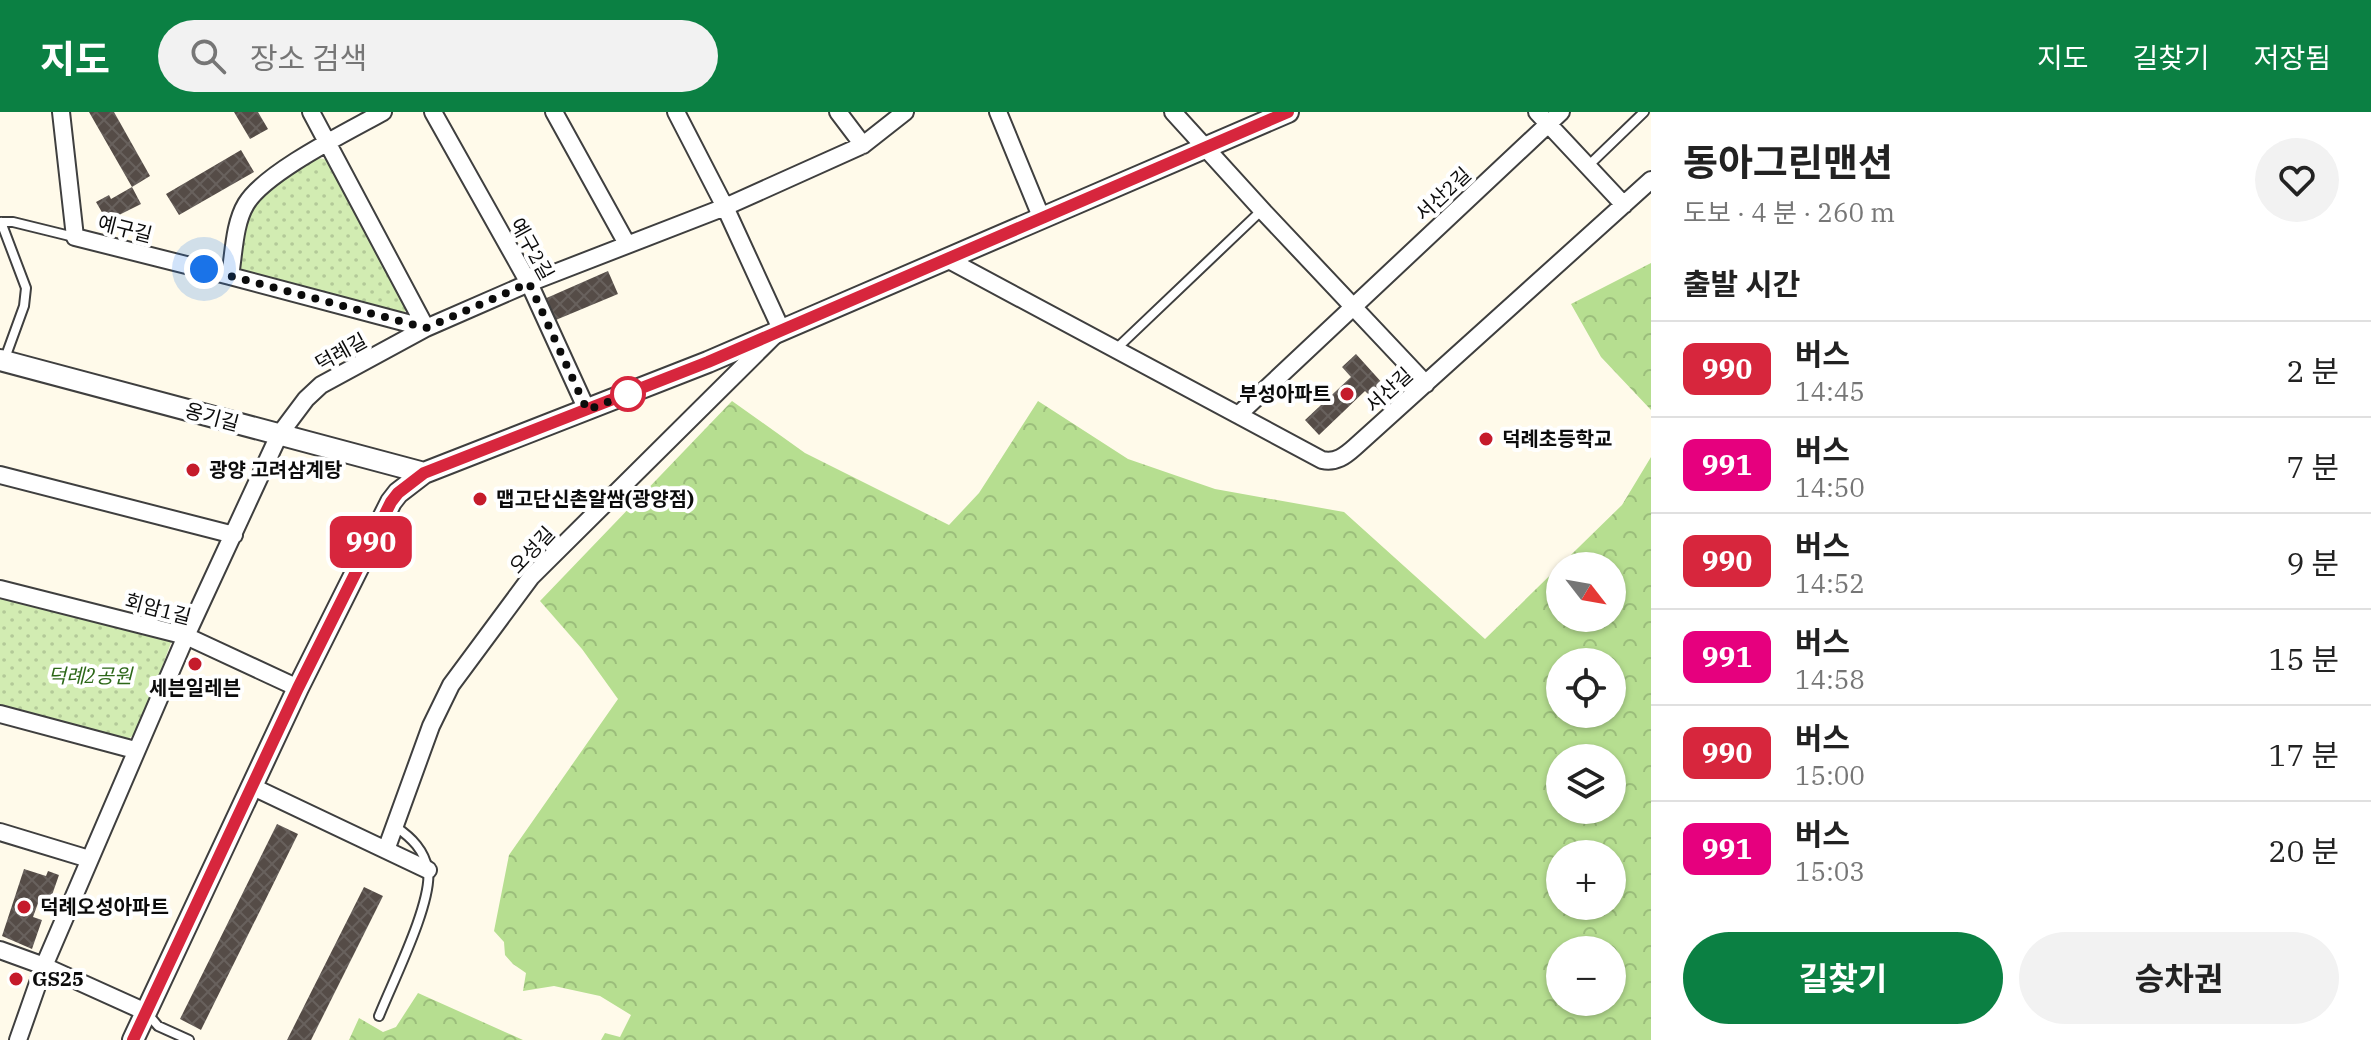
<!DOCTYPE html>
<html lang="ko">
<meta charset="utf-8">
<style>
body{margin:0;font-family:"IBM Plex Serif","Noto Sans KR",serif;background:#f2f2f2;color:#222;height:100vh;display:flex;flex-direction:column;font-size:30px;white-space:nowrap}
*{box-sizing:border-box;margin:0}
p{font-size:26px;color:#767676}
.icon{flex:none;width:44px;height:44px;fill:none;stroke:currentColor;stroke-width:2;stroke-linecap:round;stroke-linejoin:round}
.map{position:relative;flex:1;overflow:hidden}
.drawer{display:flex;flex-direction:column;background:#fff;width:720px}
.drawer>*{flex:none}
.badge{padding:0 16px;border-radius:12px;font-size:28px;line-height:52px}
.needle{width:52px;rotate:121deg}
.controls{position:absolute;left:1546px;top:440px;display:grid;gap:16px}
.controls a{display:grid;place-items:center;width:80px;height:80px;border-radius:50%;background:#fff;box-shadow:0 2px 6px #0004;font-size:40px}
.you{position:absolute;width:40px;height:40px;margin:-20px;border:6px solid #fff;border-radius:50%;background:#1a73e8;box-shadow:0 0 0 12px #1a73e833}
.map>.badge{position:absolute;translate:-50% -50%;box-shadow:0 0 0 4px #fff}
h2{padding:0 32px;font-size:30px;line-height:72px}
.round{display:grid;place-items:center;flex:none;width:84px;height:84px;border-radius:42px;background:#f2f2f2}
.overview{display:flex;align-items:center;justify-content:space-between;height:136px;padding:0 32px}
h1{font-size:38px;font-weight:700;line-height:60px}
.action{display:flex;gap:16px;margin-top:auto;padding:16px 32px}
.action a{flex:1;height:92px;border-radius:48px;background:#0b8043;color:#fff;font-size:32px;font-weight:700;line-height:92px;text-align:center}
.action a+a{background:#f2f2f2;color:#222}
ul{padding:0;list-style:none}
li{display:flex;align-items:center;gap:24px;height:96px;padding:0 32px;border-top:2px solid #e0e0e0}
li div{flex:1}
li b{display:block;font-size:30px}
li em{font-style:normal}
li .badge{min-width:88px;font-weight:700;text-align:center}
header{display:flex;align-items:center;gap:48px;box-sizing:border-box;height:112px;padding:0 40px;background:#0b8043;color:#fff}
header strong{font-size:38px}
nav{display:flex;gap:44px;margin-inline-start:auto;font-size:28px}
.search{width:560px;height:72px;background:#f2f2f2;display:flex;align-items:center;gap:20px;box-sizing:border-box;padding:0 28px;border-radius:44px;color:#767676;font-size:30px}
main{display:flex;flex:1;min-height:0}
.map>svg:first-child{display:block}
</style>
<header>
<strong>지도</strong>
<div class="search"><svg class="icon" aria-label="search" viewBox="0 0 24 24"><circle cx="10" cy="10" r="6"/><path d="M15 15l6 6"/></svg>장소 검색</div>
<nav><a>지도</a><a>길찾기</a><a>저장됨</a></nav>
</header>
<main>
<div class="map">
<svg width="1651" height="928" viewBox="0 0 1651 928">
<defs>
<pattern id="forest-crowns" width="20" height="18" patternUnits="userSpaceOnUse" patternTransform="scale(2)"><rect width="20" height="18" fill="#b6de90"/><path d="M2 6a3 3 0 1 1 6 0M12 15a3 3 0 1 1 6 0" fill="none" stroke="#9bbd7b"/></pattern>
<pattern id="park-dots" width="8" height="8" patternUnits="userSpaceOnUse" patternTransform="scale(2)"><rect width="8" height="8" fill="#d2ecb2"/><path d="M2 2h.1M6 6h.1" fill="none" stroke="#b3c998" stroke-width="1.8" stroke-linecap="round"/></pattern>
<pattern id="building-cross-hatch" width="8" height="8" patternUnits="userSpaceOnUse" patternTransform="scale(2)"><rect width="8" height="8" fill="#554c47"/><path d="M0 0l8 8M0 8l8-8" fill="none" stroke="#68615d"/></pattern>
</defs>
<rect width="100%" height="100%" fill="#fffaea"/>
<path fill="url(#forest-crowns)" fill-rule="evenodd" d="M1651 151V298L1601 245 1571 192Z
M732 289 805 341 949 413 979 381 1038 289 1128 347 1215 377 1344 400 1485 527 1622 393 1651 345V928H601L605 921 620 925 631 903 600 884 554 874 523 879 526 861 513 852 505 843 504 830 494 819 509 743 618 587 582 537 540 489ZM1560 454H1612V506H1560ZM1560 550H1612V602H1560ZM1612 646V698H1560V646ZM1560 742H1612V794H1560ZM1560 838H1612V890H1560Z
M418 881 523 928H349L359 906 383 920 396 915Z"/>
<path fill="url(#park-dots)" d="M318 46 329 48 409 195 402 203 234 162C237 139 239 115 252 95 264 74 298 58 318 46Z
M0 486 172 528 138 620 125 629 0 595Z"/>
<path fill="url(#building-cross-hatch)" d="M89 0H114L150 64 132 75Z
M234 0H258L268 17 250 27Z
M241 38 254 60 179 103 166 82Z
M132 75 141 92 107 109 96 90 109 83 111 87Z
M608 159 618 182 551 210 542 188Z
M1356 242 1384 273 1371 285 1365 279 1319 323 1305 308 1351 265 1342 255Z
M277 712 298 722 201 918 180 907Z
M24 757 46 764 48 759 59 763 51 786 41 783 33 805 42 808 32 837 2 824Z
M364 775 383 784 311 928H287Z"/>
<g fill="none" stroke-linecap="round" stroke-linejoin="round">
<defs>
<path id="service" d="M1588 54 1644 0
M0 110H13L74 125
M1 110 26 176 24 194 4 249
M1116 237 1262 98
M147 901 158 914 189 928
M379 904C392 871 433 790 428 758 424 738 412 726 396 715"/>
<path id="minor" d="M61 0 75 125 230 164 426 216
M311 0 426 216
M433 0 529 171 587 298
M554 0 627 132
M838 0 863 33
M998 0 1042 107
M1173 0 1262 98 1426 272
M1537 0 1624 93
M947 147 1322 348C1336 351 1345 344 1355 335L1651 68
M230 164C234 141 234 112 246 92 265 60 349 19 383 0
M1238 303 1561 0
M0 363 234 423
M0 477 186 524 298 576
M0 602 135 638
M253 675 428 758
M0 720 89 747
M386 738 431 614 451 573 531 465 781 217 725 95 676 0
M0 838 44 854 146 900
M18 928 44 854 186 524 279 323 306 287 321 273 426 216 529 171 725 95 863 33 905 0"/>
<path id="tertiary" d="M0 248 424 361
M133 928 298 576 391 390 398 381 424 361 708 250 1288 0"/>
</defs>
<use href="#service" stroke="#3f3f3f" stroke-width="12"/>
<use href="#minor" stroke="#3f3f3f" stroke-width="20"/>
<use href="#tertiary" stroke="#3f3f3f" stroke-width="24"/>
<use href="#service" stroke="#fff" stroke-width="8"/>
<use href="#minor" stroke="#fff" stroke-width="16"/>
<use href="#tertiary" stroke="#fff" stroke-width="20"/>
</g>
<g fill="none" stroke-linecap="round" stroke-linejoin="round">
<defs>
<path id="line" d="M133 928 298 576 391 390 398 381 424 361 708 250 1288 0"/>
</defs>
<use href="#line" stroke="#fff" stroke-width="18"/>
<use href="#line" stroke="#d7263d" stroke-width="12"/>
<path stroke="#0c0c0c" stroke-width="8" stroke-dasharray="0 14.4" d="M204 157 426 216 529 171 587 298 636 279 628 282"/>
</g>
<circle fill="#fff" stroke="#d7263d" stroke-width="4" cx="628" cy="282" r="16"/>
<g fill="#c51b2b" stroke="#fff" stroke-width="3">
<circle cx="1347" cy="282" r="8"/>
<circle cx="1486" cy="327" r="8"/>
<circle cx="193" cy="358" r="8"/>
<circle cx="480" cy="387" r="8"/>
<circle cx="195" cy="552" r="8"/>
<circle cx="24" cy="795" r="8"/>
<circle cx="16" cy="867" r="8"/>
</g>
<g text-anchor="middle" stroke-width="8" stroke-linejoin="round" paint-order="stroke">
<g font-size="20" fill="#0c0c0c" stroke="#fff">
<text transform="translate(1443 82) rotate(-43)" y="7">서산2길</text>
<text transform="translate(125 117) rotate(14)" y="7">예구길</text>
<text transform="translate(532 137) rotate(61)" y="7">예구2길</text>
<text transform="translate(341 240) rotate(-29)" y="7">덕례길</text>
<text transform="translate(1389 278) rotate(-42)" y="7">서산길</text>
<text transform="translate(212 305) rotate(15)" y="7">옹기길</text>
<text transform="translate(532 438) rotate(-47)" y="7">오성길</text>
<text transform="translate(158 497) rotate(15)" y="7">회암1길</text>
</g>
<g font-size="20" font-weight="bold" fill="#0c0c0c" stroke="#fff" text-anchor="start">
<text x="1331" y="289" text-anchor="end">부성아파트</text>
<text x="1502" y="334">덕례초등학교</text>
<text x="209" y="365">광양 고려삼계탕</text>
<text x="496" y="394">맵고단신촌알쌈(광양점)</text>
<text x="195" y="583" text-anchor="middle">세븐일레븐</text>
<text x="40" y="802">덕례오성아파트</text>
<text x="32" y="874">GS25</text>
</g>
<g font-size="20" font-style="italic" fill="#2c6718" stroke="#fff">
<text x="90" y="571">덕례2공원</text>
</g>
</g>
</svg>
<div class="controls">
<a><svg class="needle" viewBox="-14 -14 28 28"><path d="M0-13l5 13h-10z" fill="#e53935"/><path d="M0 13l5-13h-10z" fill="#767676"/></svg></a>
<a><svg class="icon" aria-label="locate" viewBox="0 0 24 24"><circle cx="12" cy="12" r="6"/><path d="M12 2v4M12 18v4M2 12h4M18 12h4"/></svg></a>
<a><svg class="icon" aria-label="layers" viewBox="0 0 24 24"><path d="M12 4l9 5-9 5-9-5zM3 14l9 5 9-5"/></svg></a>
<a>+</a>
<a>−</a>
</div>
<div class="you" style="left:204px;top:157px"></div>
<b class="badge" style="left:371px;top:430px;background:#d7263d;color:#fff">990</b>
</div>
<section class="drawer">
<div class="overview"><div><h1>동아그린맨션</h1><p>도보 · 4 분 · 260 m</p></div><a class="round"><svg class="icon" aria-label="heart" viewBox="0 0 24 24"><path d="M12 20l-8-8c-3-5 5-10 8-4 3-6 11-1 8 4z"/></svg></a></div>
<h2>출발 시간</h2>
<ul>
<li><span class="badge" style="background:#d7263d;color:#fff">990</span><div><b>버스</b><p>14:45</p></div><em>2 분</em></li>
<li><span class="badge" style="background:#e6007e;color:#fff">991</span><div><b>버스</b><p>14:50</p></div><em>7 분</em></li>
<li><span class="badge" style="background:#d7263d;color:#fff">990</span><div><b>버스</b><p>14:52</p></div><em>9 분</em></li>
<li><span class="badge" style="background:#e6007e;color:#fff">991</span><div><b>버스</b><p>14:58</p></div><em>15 분</em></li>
<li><span class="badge" style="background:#d7263d;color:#fff">990</span><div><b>버스</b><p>15:00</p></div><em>17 분</em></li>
<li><span class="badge" style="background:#e6007e;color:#fff">991</span><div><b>버스</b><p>15:03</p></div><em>20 분</em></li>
</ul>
<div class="action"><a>길찾기</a><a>승차권</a></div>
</section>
</main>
